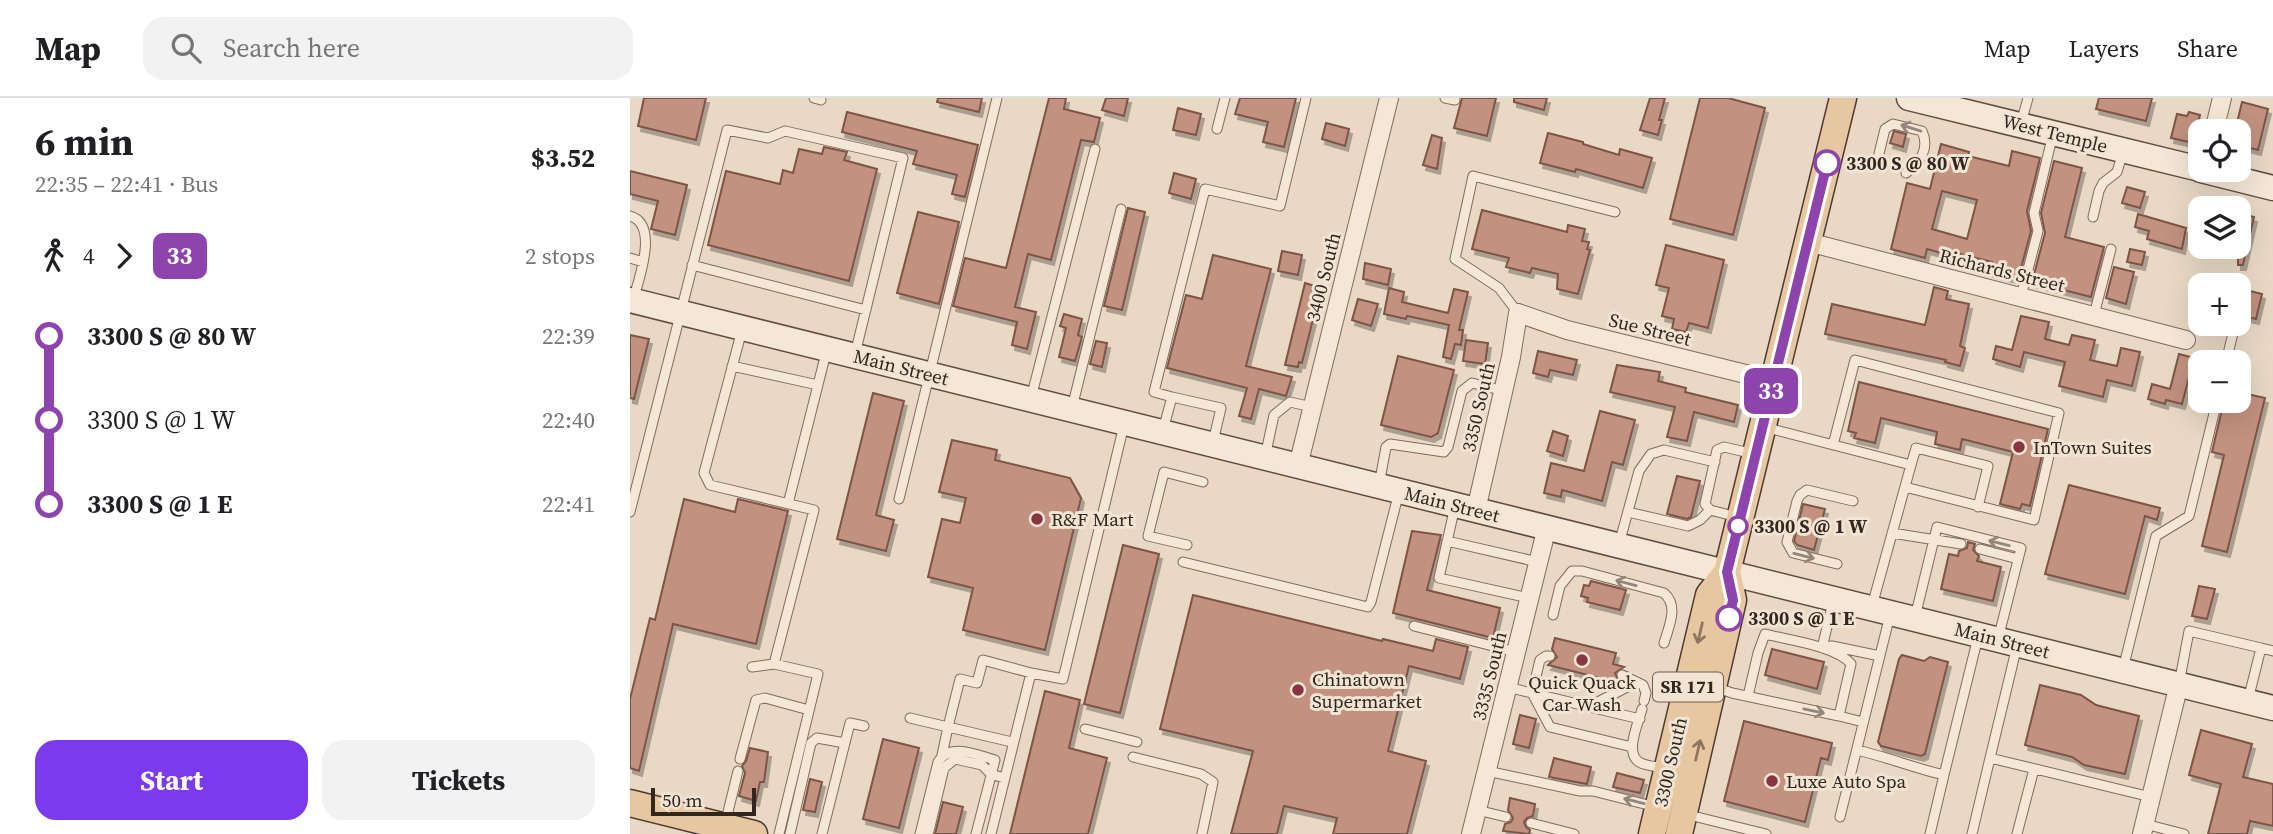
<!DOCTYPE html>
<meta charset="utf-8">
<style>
body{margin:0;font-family:"Source Serif 4",serif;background:#f2f2f2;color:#202124;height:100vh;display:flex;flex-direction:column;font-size:26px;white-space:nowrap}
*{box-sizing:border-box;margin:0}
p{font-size:23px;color:#757577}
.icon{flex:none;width:38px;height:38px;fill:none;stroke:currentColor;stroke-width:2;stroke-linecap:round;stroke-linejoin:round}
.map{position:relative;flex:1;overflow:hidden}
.sheet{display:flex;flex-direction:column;background:#fff;width:630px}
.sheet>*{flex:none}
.badge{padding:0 14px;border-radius:10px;font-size:24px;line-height:46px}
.controls{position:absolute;left:1558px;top:21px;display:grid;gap:14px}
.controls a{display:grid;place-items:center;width:63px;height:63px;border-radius:14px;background:#fff;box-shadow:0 7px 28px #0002;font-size:35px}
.scale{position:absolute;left:21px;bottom:18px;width:105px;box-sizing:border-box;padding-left:7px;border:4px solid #32261f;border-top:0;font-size:19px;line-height:24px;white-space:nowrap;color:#32261f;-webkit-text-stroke:5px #f1e4d3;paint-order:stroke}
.map>.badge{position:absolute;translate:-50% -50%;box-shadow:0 0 0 4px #fff}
.legs{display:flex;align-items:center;gap:10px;height:77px;padding:0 35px;font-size:23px}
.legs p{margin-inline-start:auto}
.summary{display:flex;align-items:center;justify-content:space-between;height:119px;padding:0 35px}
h1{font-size:38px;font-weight:700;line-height:52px}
.primary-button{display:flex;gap:14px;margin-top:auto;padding:14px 35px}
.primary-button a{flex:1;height:80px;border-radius:21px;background:#7c3aed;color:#fff;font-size:28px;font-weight:700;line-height:80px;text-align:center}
.primary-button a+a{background:#f2f2f2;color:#202124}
ul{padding:0 35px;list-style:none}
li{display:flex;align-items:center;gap:24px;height:84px;font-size:26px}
li i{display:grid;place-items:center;width:10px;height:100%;margin:0 9px;background:currentColor}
li i::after{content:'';width:18px;height:18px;margin:-9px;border:5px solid;border-radius:50%;background:#fff}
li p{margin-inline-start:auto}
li:first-child i{background:linear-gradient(#0000 50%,currentColor 0)}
li:last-child i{background:linear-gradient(currentColor 50%,#0000 0)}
header{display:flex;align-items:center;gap:42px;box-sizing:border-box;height:98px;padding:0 35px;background:#fff;border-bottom:2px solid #e0e0e0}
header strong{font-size:33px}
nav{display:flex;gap:38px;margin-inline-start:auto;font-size:24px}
.search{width:490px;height:63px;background:#f2f2f2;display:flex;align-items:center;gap:18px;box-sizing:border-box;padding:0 24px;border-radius:21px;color:#757577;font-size:26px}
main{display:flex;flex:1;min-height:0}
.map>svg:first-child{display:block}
</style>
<header>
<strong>Map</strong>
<div class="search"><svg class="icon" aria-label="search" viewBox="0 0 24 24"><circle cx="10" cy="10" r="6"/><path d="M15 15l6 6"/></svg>Search here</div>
<nav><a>Map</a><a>Layers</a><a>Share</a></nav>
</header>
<main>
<section class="sheet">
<div class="summary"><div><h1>6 min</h1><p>22:35 – 22:41 · Bus</p></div><b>$3.52</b></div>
<div class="legs"><svg class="icon" aria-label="walk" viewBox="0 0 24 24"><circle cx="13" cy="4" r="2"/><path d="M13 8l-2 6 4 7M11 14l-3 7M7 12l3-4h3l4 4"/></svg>4<svg class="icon" aria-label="forward" viewBox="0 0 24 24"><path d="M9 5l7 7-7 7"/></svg><b class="badge" style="background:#8e44ad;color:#fff">33</b><p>2 stops</p></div>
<ul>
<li><i style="color:#8e44ad"></i><b>3300 S @ 80 W</b><p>22:39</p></li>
<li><i style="color:#8e44ad"></i><span>3300 S @ 1 W</span><p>22:40</p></li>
<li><i style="color:#8e44ad"></i><b>3300 S @ 1 E</b><p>22:41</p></li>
</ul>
<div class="primary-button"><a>Start</a><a>Tickets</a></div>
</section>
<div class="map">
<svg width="1643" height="736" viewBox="0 0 1643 736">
<defs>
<filter id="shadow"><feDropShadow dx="3" dy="5" stdDeviation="0" flood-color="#0004"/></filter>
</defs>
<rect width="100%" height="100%" fill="#e8d8c4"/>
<path fill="#c2917f" stroke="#7d5446" stroke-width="2" fill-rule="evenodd" filter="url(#shadow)" d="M14 0H76L66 42 8 28Z
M308 0H352L349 14 307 4Z
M419 0H436L434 11 470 20 464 44 451 42 421 162 398 156 385 209 406 214 397 251 382 247 387 224 323 208 335 160 376 170Z
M476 0H498L494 18 472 12Z
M610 0H666L654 49 633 44 638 24 605 16Z
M832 0H866L857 38 824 30Z
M884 0H917L914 12 884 4Z
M1020 0H1035L1029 22H1032L1028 37 1010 32Z
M1070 0H1098L1135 10 1103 137 1040 121Z
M1469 0H1522L1516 23 1466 11Z
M1612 4 1638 11 1628 52 1608 47V33H1605Z
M548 10 571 16 566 37 543 32Z
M217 14 348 47 335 99 322 96 327 77 283 66 287 53 212 34Z
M1559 14 1570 17 1563 45 1541 40 1547 16 1557 18Z
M696 25 719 31 715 48 692 41Z
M1264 33 1276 36 1273 49 1260 45Z
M918 35 953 44V46L989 57 990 51 1022 60 1013 90 946 71 945 74 910 65Z
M802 37 812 40 807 71 793 67Z
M1311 46 1339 54 1338 58 1379 68 1382 53 1410 60 1397 113 1401 133 1388 181 1360 174 1362 164 1326 155 1325 159 1297 151 1295 160 1261 151 1277 85 1300 91ZM1312 93 1347 102 1337 141 1302 131Z
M194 49 217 54 214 62 247 71 219 183 78 147 96 73 150 86 153 72 163 75 169 51 192 56Z
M1424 63 1452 70 1435 139 1474 149 1461 199 1402 184 1415 135 1411 115Z
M0 73 57 87 45 137 21 131 28 103 0 96Z
M544 75 566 81 561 101 539 95Z
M1497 89 1515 94 1510 110 1492 105Z
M498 110 515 114 492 212 474 208Z
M852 112 937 134 938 127 955 131 952 143 959 144 957 151 960 152 948 196 927 191 928 176 902 170 900 175 876 169 879 160 842 151Z
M288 114 329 124 309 206 267 195Z
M1608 115 1624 119 1613 167H1608Z
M1508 116 1556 130 1552 151 1517 141 1519 133 1505 129Z
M1036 147 1094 162 1078 230 1059 225 1056 234 1042 231 1044 221 1032 218 1039 190 1026 187Z
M1500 151 1515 154 1512 167 1497 164Z
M652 153 672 157 668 177 648 173Z
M583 157 641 171 616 268 662 279 656 298 629 291 621 321 609 318 617 290 537 270 556 197 572 201Z
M735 165 761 171 758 187 733 181Z
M1484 169 1504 174 1496 206 1476 200Z
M675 185 691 190 672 265 669 264 668 269 655 267Z
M1304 189 1318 193 1316 201 1339 206 1330 248 1335 250 1330 268 1315 264 1316 262 1195 236 1202 206 1295 227Z
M759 190 774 194 772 204 818 215 824 191 838 194 829 232H833L831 247 825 246 821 261 813 259 819 227 777 218 776 221 754 216Z
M1608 190 1632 196 1626 221 1608 217Z
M728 201 748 206 741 228 722 222Z
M434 216 452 221 448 237 452 239 445 263 429 259 436 230 430 228Z
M1391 218 1419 224 1415 241 1439 247 1442 237 1465 242 1460 262 1487 268 1491 250 1510 254 1502 288 1477 282 1473 299 1429 288 1435 264 1394 254 1390 269 1363 261 1366 248 1382 252Z
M0 237 19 241 4 301 0 300Z
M836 242 858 245 855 266 833 263Z
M466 243 477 245 472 269 460 266Z
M908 253 947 262 943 277 920 272 918 279 903 275Z
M1549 256 1564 260 1552 306 1536 302 1535 306 1518 301 1522 286 1540 291Z
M768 258 824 272 808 335 801 339 751 327Z
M987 267 1030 274 1028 283 1056 290 1055 294 1108 307 1104 324 1064 314 1057 343 1037 339 1045 309 980 294Z
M1229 284 1418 331 1400 408 1392 406 1390 411 1370 406 1383 354 1332 341 1330 352 1305 346 1307 334 1251 320 1245 345 1224 340 1226 335 1218 333Z
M1608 294 1635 300 1597 454 1572 448 1594 357 1582 354 1594 303H1608Z
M243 295 274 303 246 417 264 422 256 453 207 441Z
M970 313 1005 322 993 367 982 364 972 403 932 392 931 399 914 395 921 365 954 373Z
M923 333 938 338 933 358 917 353Z
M322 342 367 352 365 362 440 380 451 400 415 552 333 532 343 490 298 479 312 421 330 425 336 400 309 394Z
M1047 378 1070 383 1061 419 1057 421 1037 416Z
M1439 387 1530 410 1527 422 1515 418 1495 496 1415 476Z
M54 401 105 414 108 401 158 413 126 546 43 526 9 673 0 670V601L20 520 25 522Z
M1173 406 1195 411 1184 452 1167 447 1164 443Z
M782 433 811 437 797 492 870 510 863 540 763 515Z
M1338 444 1345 446 1343 452 1349 458 1347 463 1371 469 1363 503 1311 491 1319 456 1328 458 1329 453 1337 450Z
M493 447 529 456 490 615 454 606Z
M961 483 996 492 990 512 957 504 958 500 951 498 954 487 959 488Z
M1569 488 1585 491 1577 521 1562 518Z
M563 497 752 543 753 541 803 553 806 541 838 549 830 581 779 568 758 653 796 663 777 736H703L707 720 654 708 647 736H601L623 653 530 631Z
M925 540 986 555 983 566 994 569 985 575 990 585 918 567 927 559 922 551Z
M1142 551 1194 564 1187 591 1135 577Z
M1272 557 1294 563 1300 559 1318 564 1295 656 1291 658 1251 648 1248 644 1269 561Z
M1410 587 1451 597 1466 607 1509 618 1495 676 1454 667 1442 659 1395 647Z
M415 593 450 602 439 650 477 660 458 736H380Z
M890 617 906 621 899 650 883 646Z
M1114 623 1202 645 1198 662 1191 660 1175 724 1094 703Z
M1571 632 1622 646 1613 679 1643 686V728L1620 723 1617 736H1578L1591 686 1559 677Z
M253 641 289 650 269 730 233 721Z
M120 650 138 654 134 684H130L126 703 109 698 115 675 112 668 116 663Z
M924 660 961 669 957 686 919 679Z
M987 675 1014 682 1010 695 983 689Z
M180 681 192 684 185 714 173 712Z
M880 700 905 706 903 718 897 720 894 724 896 729 900 732 899 736 873 733 875 726 881 724 883 720 878 712Z
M313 704 333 709 326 736H305Z"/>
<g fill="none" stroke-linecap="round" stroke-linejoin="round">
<defs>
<path id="lane" d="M184 0 191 2
M815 0 825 2
M1391 25 1398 0
M587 31 595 0
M1247 64 1255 31 1263 26 1292 33C1300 50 1290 66 1276 75
M0 118C30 126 8 183 3 203
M1463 119 1469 93 1473 85 1487 74 1493 54
M0 160 13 164
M62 167 236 212
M1391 198 1408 133 1404 115 1423 36
M888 215 869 190 825 161 843 78 985 114
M1464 217 1481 151
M112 232 74 375 80 387 184 412 144 566
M1596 264 1603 235
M102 268 188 287
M542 299 524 294 575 91 650 108 676 0
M401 300 465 51
M442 310 491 111
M1134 329 1281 367 1242 508
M533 332 542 299 591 310 583 344
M1203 347 1225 262 1429 315 1404 422 1275 389
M635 359 644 317 660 304 682 309
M1281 367 1286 350 1358 368 1348 409
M749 387 756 349 760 346 814 354 818 349 832 293 842 285 874 293
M269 401 367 0
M158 406 197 251
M825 408 809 480 899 500
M0 414 97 32 138 40 155 33 273 60 225 256
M998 414 1058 428 1070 422 1080 412
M1107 419 1080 412 1075 406 1087 352 1094 349 1124 356
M1262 435 1331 446
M817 443 908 464
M989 446 1009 373 1021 356 1034 352 1085 364
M557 447 518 438 534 374 573 384
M1350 451 1388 461
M553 464 738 509 741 504 769 394
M1207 466 1163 455 1157 444 1167 403 1170 397 1177 392 1223 403
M923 517 930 488 942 473H952L1034 495C1049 508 1039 528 1034 545
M1285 519 1307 429 1391 450 1368 541
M784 528 886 554
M1387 548 1360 660 1521 699
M1194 549 1202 548 1250 558
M1192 550 1203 504
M920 558H916L910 562 902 595 920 629 1002 649
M122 569 144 566 188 576 149 736
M1493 571 1526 438 1559 418 1587 303
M992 577 1013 587 1016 595 1014 603
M1549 586 1559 533 1631 550
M877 589 1010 621
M1085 589 1102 595 1209 618 1221 566C1207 548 1158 542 1135 536L1128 555 1118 598
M1618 602 1631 550 1643 553
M960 608 1007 584
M1012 611C1009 624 994 654 1009 664 1015 668 1028 669 1036 670
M1209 618 1233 624
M280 620 318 629 312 657
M455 631 507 644
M382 644 318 629 330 581 347 585 353 562 401 575
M1227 652C1257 659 1284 670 1314 677L1348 539
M503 659 571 676 583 684 572 736
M110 661 126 602 135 600 179 612
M857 673 950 693H963L1026 709
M847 712 876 719
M1055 716 1136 736
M1210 719 1260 517
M901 725 944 736
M95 726 108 673
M1515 726 1554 736
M160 736 181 645 187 640 215 645
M192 736 220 625 234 628
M290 736 308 664C320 644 347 657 365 662L346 736
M296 736 299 733 314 670 325 661 352 667 361 676 374 680
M361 736 401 575 433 581 494 327
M1300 736 1314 677
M1342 736 1360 660
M1387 736 1404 671"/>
<path id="street" d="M1584 33 1592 0
M1178 144 1556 242
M668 368 759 0
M846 412 881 259 888 215 937 232 1144 283
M841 736 917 429
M1512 736 1549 586"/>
<path id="secondary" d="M1279 0 1570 71
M1571 72 1643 90
M0 202 1643 610"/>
<path id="primary" d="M0 705 124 736
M1022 736 1079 497 1097 474
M1049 736 1103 502 1097 474 1213 0"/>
</defs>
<use href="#lane" stroke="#816b5d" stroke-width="11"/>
<use href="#street" stroke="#816b5d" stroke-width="20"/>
<use href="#secondary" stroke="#624c40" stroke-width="27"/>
<use href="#primary" stroke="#4f3a31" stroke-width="29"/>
<use href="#lane" stroke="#f4e7d6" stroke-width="9"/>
<use href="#street" stroke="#f4e7d6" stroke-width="18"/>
<use href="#secondary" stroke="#f4e7d6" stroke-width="24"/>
<use href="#primary" stroke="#e7c7a0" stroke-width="26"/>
</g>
<defs><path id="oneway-shaft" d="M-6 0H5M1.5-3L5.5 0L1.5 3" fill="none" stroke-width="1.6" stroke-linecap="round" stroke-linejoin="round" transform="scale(1.75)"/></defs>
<g stroke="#93867a">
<use href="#oneway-shaft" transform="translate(1281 30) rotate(-163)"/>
<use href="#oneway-shaft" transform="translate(1369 445) rotate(-166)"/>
<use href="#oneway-shaft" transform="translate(1174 458) rotate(14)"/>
<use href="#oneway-shaft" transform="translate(996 485) rotate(-165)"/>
<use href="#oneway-shaft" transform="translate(1184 613) rotate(12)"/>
<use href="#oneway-shaft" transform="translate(1004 703) rotate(-166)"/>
</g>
<g stroke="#8c7660">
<use href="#oneway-shaft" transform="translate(1070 535) rotate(103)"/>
<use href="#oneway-shaft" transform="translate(1068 652) rotate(-77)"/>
</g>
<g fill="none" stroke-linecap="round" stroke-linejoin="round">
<defs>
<path id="line-1" d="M1099 520 1103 502 1097 474 1197 65"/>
</defs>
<use href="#line-1" stroke="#fff" stroke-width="16"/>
<use href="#line-1" stroke="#8e44ad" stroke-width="10"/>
</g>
<g fill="#fff" stroke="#8e44ad" stroke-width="3.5">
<circle cx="1197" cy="65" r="12"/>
<circle cx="1108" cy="428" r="9"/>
<circle cx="1099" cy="520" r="12"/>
</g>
<g fill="#883441" stroke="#f1e4d3" stroke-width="2.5">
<circle cx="1389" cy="349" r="7"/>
<circle cx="407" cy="421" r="7"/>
<circle cx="952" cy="562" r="7"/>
<circle cx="668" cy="592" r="7"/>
<circle cx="1142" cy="683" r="7"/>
</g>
<g text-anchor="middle" stroke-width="6" stroke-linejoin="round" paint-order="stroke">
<rect fill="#f1e4d3" stroke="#6b5f55" stroke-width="2" x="1023" y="574.5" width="70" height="29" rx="5"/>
<g font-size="18" font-weight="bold" fill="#32261f">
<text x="1058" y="595">SR 171</text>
</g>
<g font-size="19" fill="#32261f" stroke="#f1e4d3">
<text transform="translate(1425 35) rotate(14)" y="7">West Temple</text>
<text transform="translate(1372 172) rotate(14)" y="7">Richards Street</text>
<text transform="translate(693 179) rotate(-76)" y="7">3400 South</text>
<text transform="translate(1020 231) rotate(14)" y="7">Sue Street</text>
<text transform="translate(271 269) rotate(14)" y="7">Main Street</text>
<text transform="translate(848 309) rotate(-77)" y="7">3350 South</text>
<text transform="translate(822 406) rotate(14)" y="7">Main Street</text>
<text transform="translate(1372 542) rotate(14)" y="7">Main Street</text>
<text transform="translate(859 578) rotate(-76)" y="7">3335 South</text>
<text transform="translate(1040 664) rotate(-77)" y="7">3300 South</text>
</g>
<g font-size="19" font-weight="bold" fill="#32261f" stroke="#f1e4d3" text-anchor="start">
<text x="1216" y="72">3300 S @ 80 W</text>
<text x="1124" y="435">3300 S @ 1 W</text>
<text x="1118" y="527">3300 S @ 1 E</text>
</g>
<g font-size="19" fill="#32261f" stroke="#f1e4d3" text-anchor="start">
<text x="1403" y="356">InTown Suites</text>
<text x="421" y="428">R&amp;F Mart</text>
<text x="682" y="588">Chinatown<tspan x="682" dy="22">Supermarket</tspan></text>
<text x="952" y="591" text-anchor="middle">Quick Quack<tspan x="952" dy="22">Car Wash</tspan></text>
<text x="1156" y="690">Luxe Auto Spa</text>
</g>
</g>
</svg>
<div class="controls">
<a><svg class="icon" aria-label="locate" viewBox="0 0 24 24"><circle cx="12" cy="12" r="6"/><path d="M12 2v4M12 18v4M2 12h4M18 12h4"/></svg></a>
<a><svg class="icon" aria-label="layers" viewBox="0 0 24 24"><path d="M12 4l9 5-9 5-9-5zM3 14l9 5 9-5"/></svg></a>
<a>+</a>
<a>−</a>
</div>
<div class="scale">50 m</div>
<b class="badge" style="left:1141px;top:293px;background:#8e44ad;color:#fff">33</b>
</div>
</main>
